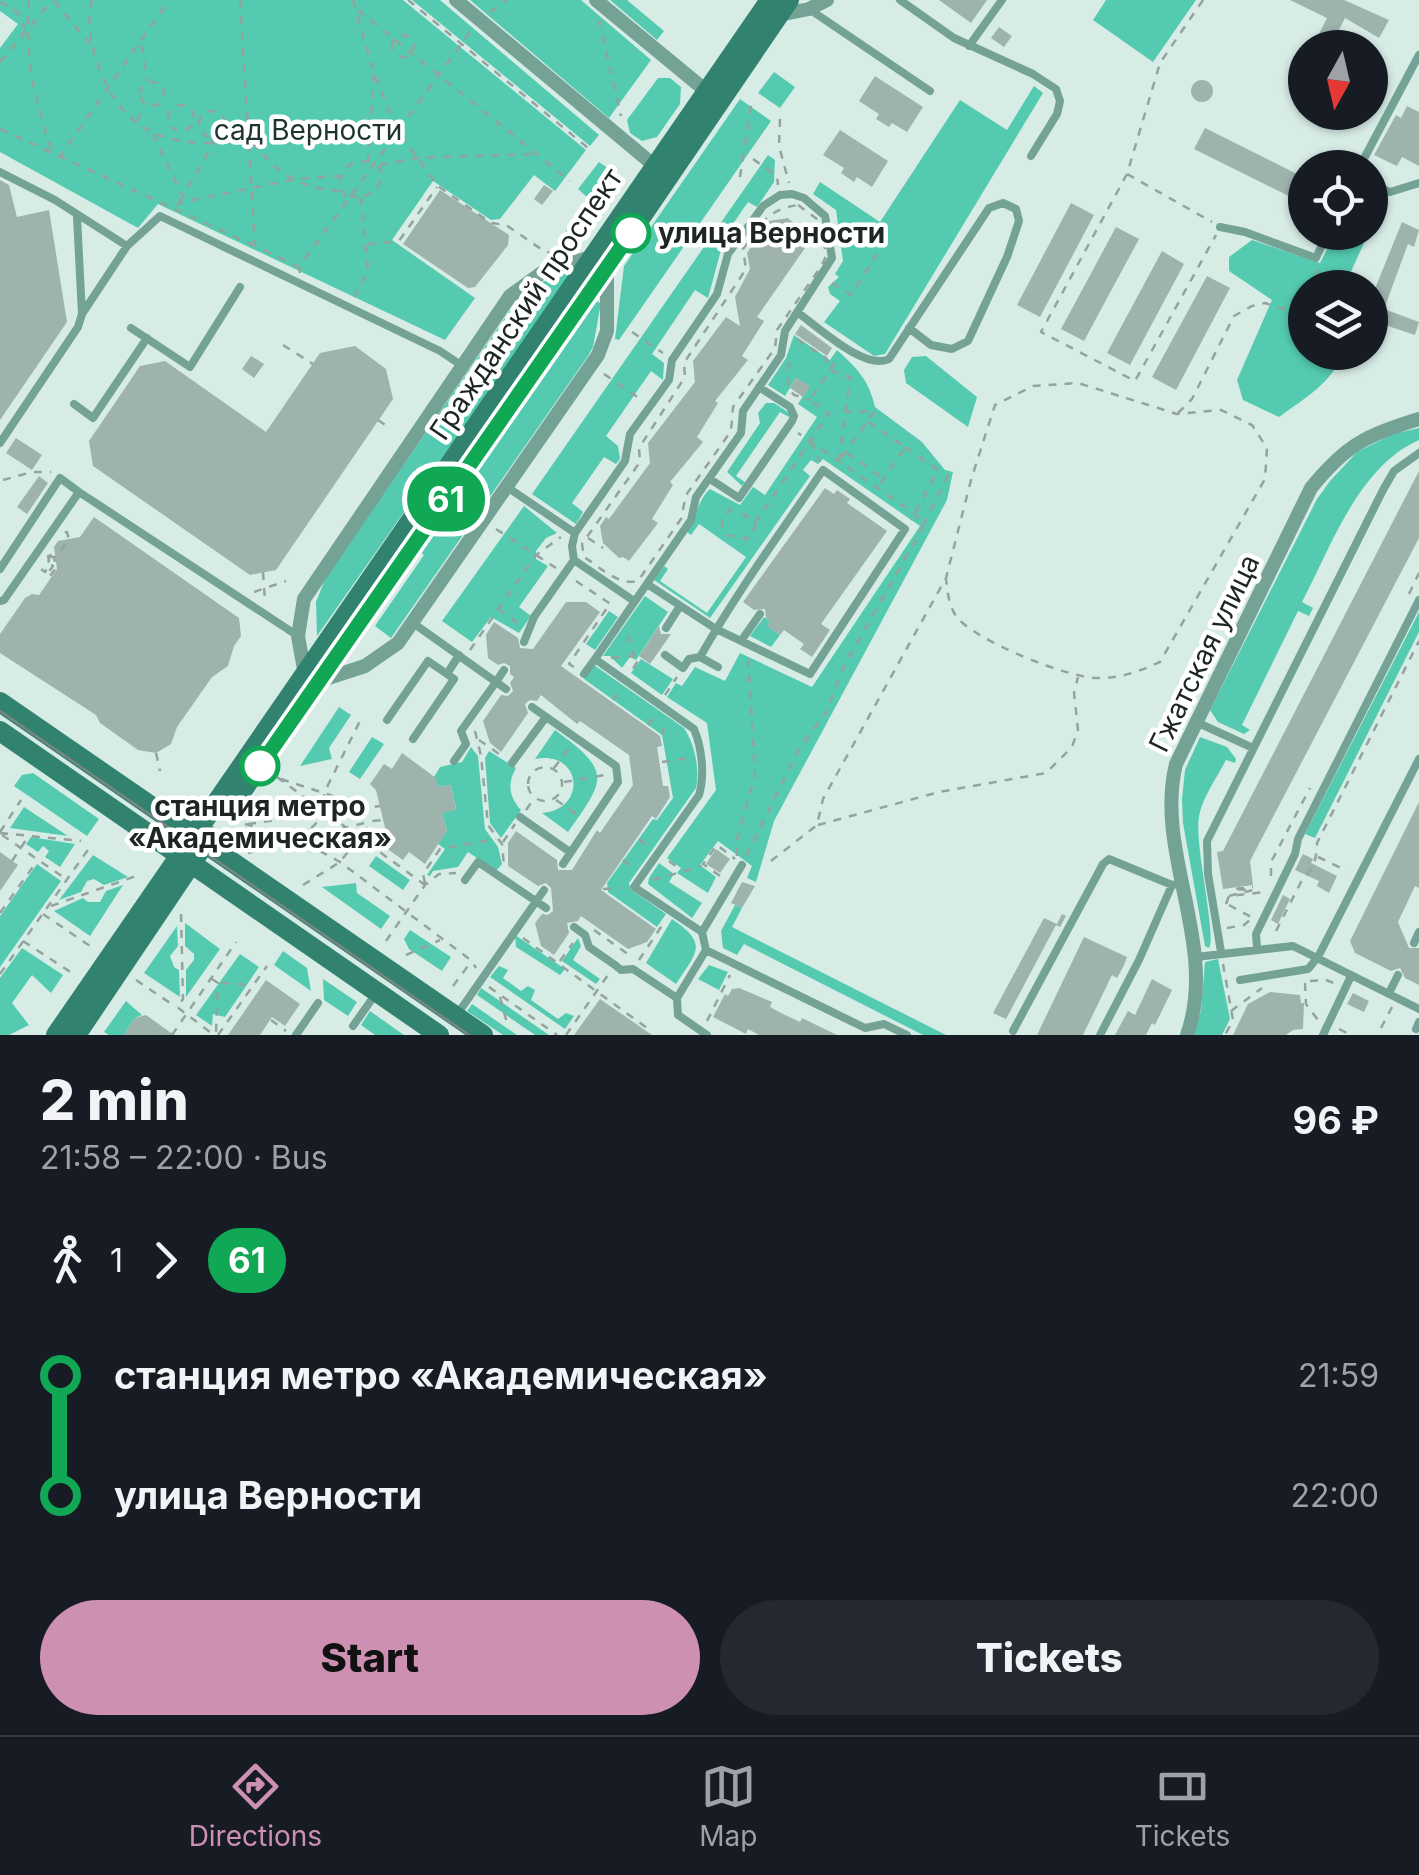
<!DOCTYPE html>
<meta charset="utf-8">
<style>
body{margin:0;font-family:Inter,sans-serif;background:#242831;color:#f1f3f6;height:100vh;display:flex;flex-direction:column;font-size:38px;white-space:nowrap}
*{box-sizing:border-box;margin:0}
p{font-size:32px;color:#9ea1a6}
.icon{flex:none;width:55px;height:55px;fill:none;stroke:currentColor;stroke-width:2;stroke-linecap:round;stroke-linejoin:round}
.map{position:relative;height:1035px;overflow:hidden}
.side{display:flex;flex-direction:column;background:#171b24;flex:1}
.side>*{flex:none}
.badge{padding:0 20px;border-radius:32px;font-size:35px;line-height:65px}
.needle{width:65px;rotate:188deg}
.tools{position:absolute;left:1288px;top:30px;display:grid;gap:20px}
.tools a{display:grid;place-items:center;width:100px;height:100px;border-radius:50%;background:#171b24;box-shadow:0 2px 8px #0004;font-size:50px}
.map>.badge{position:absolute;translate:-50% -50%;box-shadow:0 0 0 5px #fff}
.legs{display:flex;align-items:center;gap:15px;height:110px;padding:0 40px;font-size:32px}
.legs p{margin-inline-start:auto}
.headline{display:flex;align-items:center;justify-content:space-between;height:170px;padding:0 40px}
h1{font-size:55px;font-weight:800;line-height:75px}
.primary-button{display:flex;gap:20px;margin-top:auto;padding:20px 40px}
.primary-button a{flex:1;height:115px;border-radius:60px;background:#cd8fb2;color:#111;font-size:40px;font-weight:800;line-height:115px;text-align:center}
.primary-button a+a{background:#242831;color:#f1f3f6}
ul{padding:0 40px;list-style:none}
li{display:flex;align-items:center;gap:35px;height:120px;font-size:38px}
li i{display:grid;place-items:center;width:15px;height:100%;margin:0 12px;background:currentColor}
li i::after{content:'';width:25px;height:25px;margin:-12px;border:8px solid;border-radius:50%;background:#171b24}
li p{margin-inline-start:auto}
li:first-child i{background:linear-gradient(#0000 50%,currentColor 0)}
li:last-child i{background:linear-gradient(currentColor 50%,#0000 0)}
.tabs{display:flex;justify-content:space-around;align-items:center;height:140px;border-top:2px solid #363941;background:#171b24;font-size:28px;color:#9ea1a6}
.tabs a{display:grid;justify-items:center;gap:5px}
.tabs .active{color:#cd8fb2}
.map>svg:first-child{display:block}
</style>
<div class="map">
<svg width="1419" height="1035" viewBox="0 0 1419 1035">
<rect width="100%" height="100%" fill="#d8ece6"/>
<path fill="#54cbb0" d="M0 0H403L586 150 555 191 534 175 500 219 491 220 433 181 392 240 475 298 445 340 158 204 138 228 0 152V48L18 24 0 11Z
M412 0H440L599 135 590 146Z
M470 0H581L651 60 609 118Z
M610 0H627L664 31 657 40Z
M1106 0H1196L1153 62 1093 20Z
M774 72 795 87 780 108 758 93Z
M658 78H670L681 87 680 104 657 137 642 141 630 133 627 120Z
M1034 86 1043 93 885 354 874 356 824 322 840 301 830 294 828 287 839 277 835 274 843 261 836 210 813 194 820 182 880 222 960 100 1007 130Z
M740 99 771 121 619 340 615 339 624 266Z
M768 155 775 160 774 182 757 207 748 202 717 247 721 250 708 298 695 290 652 354 664 363 663 380 651 371 606 436 618 446 620 459 616 464 604 457 572 503 583 512 576 524 532 494Z
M599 162 615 173 580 228 581 233 554 250 588 198 578 189Z
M1335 233H1345L1364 243 1344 287 1305 288V352L1343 353C1332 383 1305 398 1279 417L1243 400 1237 380 1272 300 1229 271V257L1252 240 1320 263Z
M564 273 569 277 317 636 316 602 326 577 511 309 540 283Z
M592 300 601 303 593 347 588 356 391 638 375 626 424 555 418 550Z
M794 335 830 360 837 350C857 368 869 380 875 407L922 442 945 470 953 472 947 500 774 821 756 882 747 878 752 866 718 841 700 865 716 877 708 893 677 873 681 868 667 858 716 790 707 723 667 697 676 683 682 686 695 667 725 681 740 653 812 687 920 526 823 459 818 464 811 460 803 470 810 476 710 618 654 580 664 566 668 569 660 581 707 613 746 557 699 524 691 535 687 532C697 517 697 501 710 489L740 505 753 487 765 495 817 417 798 404 809 386 796 378 785 396 768 385 786 358Z
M926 356 977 397 968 427 906 383 904 370 912 357Z
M766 403H774L791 414 789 417 780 412 736 476 745 482 742 486 727 472 760 423 758 413Z
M1419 428V440C1358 467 1331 547 1302 602L1313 608 1309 616 1298 611 1242 725 1250 730 1244 734 1218 722 1210 710 1317 499 1330 481 1357 452 1393 434Z
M524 506 557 533 546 538 536 551V559L548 566 519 607 531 616 519 633 491 617 472 642 442 621Z
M645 596 668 612 636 660 630 657 622 668 610 656H603Z
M609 611 618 617 595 650 586 644Z
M1419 612V632L1315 838 1305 834Z
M764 617 770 621 768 626 780 635 771 647 750 636Z
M641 659 673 679 662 695 631 673Z
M594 665 684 728C695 745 700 769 696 788L629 883 630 889 666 914 657 927 608 892 607 883 653 819 657 820 673 798 662 735 584 679Z
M339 707 351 715 329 748 332 759 300 766Z
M555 730C611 771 607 778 568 832L542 813C587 810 583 750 535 759Z
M372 737 384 744 360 779 349 772Z
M1200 737 1227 747 1236 759 1235 763 1226 760C1218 776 1202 798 1199 817 1194 844 1217 936 1209 948L1205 946 1183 823 1182 799 1185 770Z
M471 747 478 756 485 829 498 847 502 864 496 871 468 852 458 867 433 871 430 876 427 875 445 849 438 844 447 831 442 813 456 809 451 785 438 787 434 777 440 767 462 762Z
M489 751 516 768C507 783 509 797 521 810L501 838 490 823 485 758Z
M33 773 99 819 87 836 14 786 22 775Z
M24 807 68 836 10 828Z
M31 837 75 844 60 867 45 857 49 851 43 846 38 852 26 844Z
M93 855 128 877 104 885 94 879 87 881 81 892 59 900Z
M376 856 410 880 403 890 369 866Z
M659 863 674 874 669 882 702 903 692 918 648 884 649 878Z
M37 864 61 881 0 967V916Z
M356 883 357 893 390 916 381 929 322 887Z
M123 885 90 936 54 911 83 898 88 902H100L106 891Z
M735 905 742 908 732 927 946 1035H923L744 944 737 955 723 948 721 931Z
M672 919C709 944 697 952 676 984L646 963Z
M185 923 220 949 186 997V970L194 960V954L185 946Z
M177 926 178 946 170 956 174 967 179 970 180 997 144 973Z
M410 930 451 957 442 971 409 949 404 939Z
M515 935 565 969 560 975 516 947Z
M578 938 581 946 573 960 600 979 596 984 562 961Z
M22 948 63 975 51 993 32 975 12 1003 29 1025 9 1035H0V978Z
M283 951 307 968 311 991 274 965Z
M240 954 259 967 225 1017 213 1014 212 1026 196 1015Z
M1218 959 1230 1019 1222 1035H1194L1201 1010 1205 962Z
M709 965 728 972 719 990 698 979Z
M499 966 508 970 503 978 521 991 528 986 535 990 531 1000 558 1019 566 1013 574 1016 565 1029 490 977Z
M323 979 357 1002 348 1016 324 1000Z
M481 988 549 1035H535L477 995Z
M126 1001 142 1015 135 1018 124 1035H109L104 1032Z
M472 1004 517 1035H503L467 1011Z
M370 1011 404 1035H375L361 1025Z"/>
<path fill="#9fb3ad" d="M939 0H987L971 23Z
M1290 0H1344L1389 20 1379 38 1345 18 1330 48H1312L1327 18Z
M999 27 1012 36 1004 47 991 38Z
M875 76 923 107 907 132 892 123 889 127 876 119 879 114 859 101Z
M1191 91a11 11 0 1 1 22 0a11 11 0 1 1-22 0Z
M1407 106 1419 112V166L1402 157 1397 166 1374 155 1396 115 1401 118Z
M1205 128 1305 178V204L1194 149Z
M840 130 888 161 872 187 857 177 854 182 841 173 844 168 823 155Z
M0 180 9 185 17 217 49 210 67 322 0 420Z
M544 185 553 191 542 205 534 199Z
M440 190 509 235 508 245 475 287 468 288 403 244Z
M1071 203 1094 215 1040 317 1017 305Z
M788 218 804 233 805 248 757 317 764 321 742 356 748 360 715 401 718 403 697 437 703 442 670 482 673 485 652 519 658 523 629 561 623 557 619 558 603 543 600 526 606 517 609 519 650 463 648 443 695 382 693 361 726 317 740 326 735 297 750 269 747 253 769 221Z
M1402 222 1419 230 1414 247 1408 244 1384 309 1419 322 1415 335 1379 323 1370 344V301Z
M1116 227 1139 239 1084 341 1061 329Z
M1162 251 1184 264 1130 365 1107 353Z
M1207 276 1230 288 1176 390 1152 377Z
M801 325 832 348 827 356 795 334Z
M355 346 386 369 393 399 276 570 250 575 93 466 89 441 140 366 165 361 266 432 320 353Z
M251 356 264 364 254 378 242 369Z
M796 378 810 386 803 397 790 388Z
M16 438 42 455 32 470 6 453Z
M1419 471V538L1250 861 1253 885 1223 889 1217 852 1223 851Z
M39 476 48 483 27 514 17 507Z
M825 488 834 494 837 490 850 499 847 503 887 531 821 624 830 630 812 657 800 649 804 644 784 630 780 635 767 626 770 621 766 618 765 609 754 610 743 602Z
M94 517 239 618 241 636 234 646 228 666 212 677 177 727 171 744 156 753 138 750 100 723 96 715 0 653V634L25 598 32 594 39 595 57 569 54 547 58 541 80 537Z
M566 602H586L600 612 561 666 660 736 662 746 657 747 663 786H668L670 797 656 819 652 816 601 890 656 929 647 942 628 949 581 916 578 921 567 923 569 933 554 955 541 946 535 923 542 914 548 915 553 911 551 888 546 883 538 886 508 866V843L516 831 557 860 558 870H572L597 830 600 833 633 785 629 755 580 721 577 724 541 695 537 701 530 700 525 704 528 713 501 752 490 743 483 721 501 695 508 696 513 691 510 683 514 677 510 674V666L504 663 498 665 488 658 486 635 494 622 518 638 520 648 533 649Z
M659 626 661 634H671L650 664 639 656Z
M402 753 436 778 438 787 451 785 456 810 442 813 447 831 425 864 409 852 403 860 382 845 387 836 376 790 370 784 384 764 392 769Z
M1419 802V888L1415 886 1398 922 1409 948H1419V985L1405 978 1400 968 1391 971 1355 953 1350 941Z
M716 849 730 859 720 873 706 864Z
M0 852 18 865 0 891Z
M1303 854 1313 859 1311 863 1337 876 1329 893 1317 886 1319 881 1295 870Z
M742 882 755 886 742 908 731 903Z
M1283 895 1290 899 1278 924 1271 920Z
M1062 914 1066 916 1060 927 1056 925 1006 1019 993 1013 1044 918 1057 924Z
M1084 937 1127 957 1124 965 1117 978 1112 975 1083 1035H1037Z
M1152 979 1172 990 1155 1025 1152 1023 1146 1035H1115L1128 1011 1135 1015Z
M266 980 300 1004 285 1026 272 1017 260 1035H228Z
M739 988 772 1002 770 1007 783 1014 800 1022 802 1018 837 1035H759L748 1029 746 1034 713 1017 725 994 728 996 732 989Z
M1270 992 1300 995 1301 1003H1304L1303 1029 1293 1030 1286 1035H1233L1248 1004Z
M1353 993 1369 1001 1364 1012 1347 1004Z
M600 999 652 1035H574Z
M146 1015 174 1035H124L135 1018Z"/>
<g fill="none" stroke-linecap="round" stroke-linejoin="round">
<path stroke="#93a39e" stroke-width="2.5" stroke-dasharray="8 8" stroke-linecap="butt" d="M29 0C24 59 35 99 53 155
M92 0C87 21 90 41 97 62 124 140 174 148 248 141 258 147 264 156 272 164 291 182 316 190 341 191
M240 0 255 246 297 266
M353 0 374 73 397 130 438 186 491 223 506 225 544 251 554 254
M408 0 593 152
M1203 0 1160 63 1127 174 1041 332 1135 381 1216 235
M54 1 91 45
M0 2 17 12 25 29
M358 10 570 181
M490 12 507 0
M599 20 621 116
M392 46a11 11 0 1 1 22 0a11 11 0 1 1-22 0Z
M142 45 147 81
M0 62 52 0
M140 94a12 12 0 1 1 24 0a12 12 0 1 1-24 0Z
M168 118a13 13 0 1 1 26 0a13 13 0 1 1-26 0Z
M199 124a13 13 0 1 1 26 0a13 13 0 1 1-26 0Z
M780 119 779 146 789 183
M137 121 145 106
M0 129 253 245
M153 134 182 195
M59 158 169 0
M753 159 777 176 778 185
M368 162 374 74
M380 165 416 158 535 154
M1127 174 1212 222
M740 177 752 99
M349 195 361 198 377 190 382 174 377 161
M345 197 340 181C344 164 357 157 374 164
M180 201 213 144V138
M798 205 821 222 826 256 822 265 777 330 775 348 733 407 731 431 686 495 681 519 638 581C618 586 600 567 584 557L582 544 640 462 639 448 685 377 684 363 746 269 743 249C761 224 766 210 798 205Z
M177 206 179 203 295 179 341 176
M368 244 399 241 437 187
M1317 270V288
M300 273 299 267 470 32
M832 283 851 295 877 254
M354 297 368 271 361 198
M632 332 663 353
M797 339 826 358 830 370 850 377 839 461
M283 345 313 364
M789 362 788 388 794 395 810 400
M604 374 643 401
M1178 413 1192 399 1234 316 1252 306 1265 303 1299 314 1305 309
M378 420 388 427
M868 422 905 447 879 486
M811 442 820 462
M905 447 938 470 911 520
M847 453 881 477
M842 457 875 411 845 412
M3 480 32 472H51
M732 508 722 517V526L727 535 746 539 753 534 755 523 738 510
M755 523 829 413 810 400 838 358
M923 525 949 474
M496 529 556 568
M588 538 603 548
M50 554 51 557H56L69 539 67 532 63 533
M48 555 49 561 42 570 45 572 50 564 53 566 47 574 50 576 56 568 54 557
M263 572 265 601
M576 581 615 607
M254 592 286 581
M1409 594 1419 573
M498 609 519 624
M628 635 634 656
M470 650 536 555 561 537
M611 658 634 656 639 659 632 670
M574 667 569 664 609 605
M665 695 677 677
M613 700 621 690
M648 725 655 716
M475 731 481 756 488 825 502 844 504 866
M662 735 666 722
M479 740 505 758
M156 753 160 771
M662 762 688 758
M528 784a17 17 0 1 1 34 0a17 17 0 1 1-34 0Z
M554 768 570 747
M277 777 425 885
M281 779 369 808
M564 782 605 775
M556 800 582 818
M526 810 535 797
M245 824 300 840 340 862 472 961 476 968
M248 824 380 806
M818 825 939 792 1046 773 1072 747 1078 730 1074 693 1078 677
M0 832 21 800
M0 833 81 841
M2 835 66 879
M639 839 647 846
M300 840 325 814 324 793 362 717
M503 842 515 824
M248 853 372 821
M737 856 736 843 755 775 748 657
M746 856 797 753 826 712 845 664 923 527 915 514 798 433
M1318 857 1347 871
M623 860 634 868
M12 861 28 837
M669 861 681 870
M771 861 817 825 823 799 946 578 971 480 995 405 1033 386 1078 383 1177 414 1221 410 1252 425 1267 448 1265 479 1160 662C1140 671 1122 678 1099 678 1070 679 973 640 956 616 949 606 947 590 946 578
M720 876 703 864 717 845 735 859
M1271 876V862L1310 788
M653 880 702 866
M425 883 423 874 440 849 496 839
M303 885 340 862 372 821 383 820
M603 889 621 888
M1229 896 1253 890 1233 889 1253 887
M1226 904 1229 896 1265 892
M1229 905 1253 918
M51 906 139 875
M0 913 37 861
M43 914 90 946
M181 914 183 999 177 1007 214 1035
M1227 928 1244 925 1251 919
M594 930 632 957
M1276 931 1302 880C1312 872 1318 856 1317 843L1419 641
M523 938 647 1028
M23 941 72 973
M386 941 425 885 439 874 456 873
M406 955 440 940
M639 960 665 921
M560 961 573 943
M1223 964 1233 1020 1225 1035
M0 974 90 847
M212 979 218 983 216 1033
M136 980 176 1007
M1310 981 1326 980 1336 984
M221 983 252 985
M1305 983 1306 1004 1318 1020
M453 986 471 962
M489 987 557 1035
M500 997 507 1023
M1231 1011 1262 988
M271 1020 286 1031
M707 1021 730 975
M1381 1028 1392 1007
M1339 1029 1351 1035
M172 1035 236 942
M218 1035 267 966
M566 1035 608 975"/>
<path stroke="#74a396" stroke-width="8" d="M900 0 954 38 1033 74 1056 89 1060 101 1057 114 1031 156
M809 9 930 91
M969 46 1002 0
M1359 168 1419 55
M0 172 55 200 127 246
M1370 184 1390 192 1419 183
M77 217 82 314
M1220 227 1245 232 1316 258 1328 232
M797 312C818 327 865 371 889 359L989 208 1003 203 1016 209 1019 221 1007 257 968 341 952 349 931 345 909 328
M131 328 190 367 240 287
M74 404 93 418 147 338
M0 443 78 327 82 314 127 246 160 216 440 351 461 365
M710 479 739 498 792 421 794 416 790 407 759 387
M507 487 575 533 572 546 574 560 634 601
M575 533 625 461 630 434 669 380 672 360 717 294 728 254 763 206 780 195 792 194 804 198 825 216 832 258 785 331 781 355 743 411 741 433 696 497 691 520 595 659 694 729C702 748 705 775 699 795L634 887 702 932
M0 569 60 478 79 492
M647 584 716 629 810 674 905 529 823 470C781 532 737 592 700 657
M0 601 4 600 79 492 298 636
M413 623 496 682 461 731 466 744 454 761
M666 628 680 606
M741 641 760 614
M524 642 534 617 574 560
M665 655 683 668 689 659 700 657 718 667
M504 670 496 682 506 689
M584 674 595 659
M532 707 616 766 618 782 563 864
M387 720 428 661 447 674 459 655
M1194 721 1253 748
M413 739 454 679 447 674
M512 763 546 717
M520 817 570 852
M465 880 478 862 546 908
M574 927 585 935 589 947 615 965 621 970 633 969 677 998
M1414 943 1419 932
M1257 948 1256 934 1295 854 1298 839 1419 600
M706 950 865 1028 884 1024 907 1035
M1221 952 1208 874 1207 841 1383 490 1394 471 1419 453
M1196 957 1293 946 1419 1009
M1240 980 1308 969 1318 957 1419 759
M1389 993 1398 975
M456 1016 544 890
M353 1026 377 992
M1416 1029 1419 1022
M1013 1031 1103 864 1109 859 1172 885 1183 883
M296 1035 318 1003
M707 1035 678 1015 677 998 706 950 702 932 742 865
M1100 1035 1139 960 1172 885
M1323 1035 1351 976"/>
<path stroke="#74a396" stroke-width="14" d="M456 0 662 172
M596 0 711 95
M779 15 809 9 827 0
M305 675 298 636 304 599 510 296 543 272 591 257
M319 681 365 666 398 643 598 355 607 331V268
M1187 1035C1219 945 1154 852 1176 764L1311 488C1347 444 1365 436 1419 419"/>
<path stroke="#328270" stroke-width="20" d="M0 702 483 1035
M0 731 439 1035
M233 804 607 267 789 0
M56 1035 770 0
M76 1035 210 836"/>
<path stroke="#788581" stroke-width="2.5" d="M0 711 469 1035"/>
</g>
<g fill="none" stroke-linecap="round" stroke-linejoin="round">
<defs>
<path id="line-1" d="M260 766 631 233"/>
</defs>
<use href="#line-1" stroke="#fff" stroke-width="22"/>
<use href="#line-1" stroke="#10a855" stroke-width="15"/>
</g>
<g fill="#fff" stroke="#10a855" stroke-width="5">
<circle cx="631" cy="233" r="18"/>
<circle cx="260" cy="766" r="18"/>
</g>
<g text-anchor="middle" stroke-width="9" stroke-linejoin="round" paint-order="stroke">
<g font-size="28" fill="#1e342e" stroke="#fff">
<text x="308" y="140">сад Верности</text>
</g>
<g font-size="28" font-weight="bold" fill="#1e2623" stroke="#fff" text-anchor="start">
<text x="658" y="243">улица Верности</text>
<text x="260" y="816" text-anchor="middle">станция метро<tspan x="260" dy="32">«Академическая»</tspan></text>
</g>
<g font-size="28" fill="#1e2623" stroke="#fff">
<text transform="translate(526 304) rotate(-56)" y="10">Гражданский проспект</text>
<text transform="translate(1204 653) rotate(-64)" y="10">Гжатская улица</text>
</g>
</g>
</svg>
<div class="tools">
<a><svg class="needle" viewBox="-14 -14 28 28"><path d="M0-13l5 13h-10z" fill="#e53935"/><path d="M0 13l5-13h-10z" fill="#9ea1a6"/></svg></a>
<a><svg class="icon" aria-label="locate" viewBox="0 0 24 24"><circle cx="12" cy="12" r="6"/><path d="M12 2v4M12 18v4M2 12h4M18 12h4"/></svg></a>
<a><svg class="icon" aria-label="layers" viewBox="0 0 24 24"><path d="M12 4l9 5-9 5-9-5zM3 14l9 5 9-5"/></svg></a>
</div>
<b class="badge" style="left:446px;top:499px;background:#10a855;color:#fff">61</b>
</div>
<section class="side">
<div class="headline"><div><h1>2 min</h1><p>21:58 – 22:00 · Bus</p></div><b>96 ₽</b></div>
<div class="legs"><svg class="icon" aria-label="walk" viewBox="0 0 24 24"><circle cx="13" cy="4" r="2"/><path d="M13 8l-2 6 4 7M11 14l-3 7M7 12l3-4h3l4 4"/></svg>1<svg class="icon" aria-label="forward" viewBox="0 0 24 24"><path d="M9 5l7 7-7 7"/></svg><b class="badge" style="background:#10a855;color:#fff">61</b></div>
<ul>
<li><i style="color:#10a855"></i><b>станция метро «Академическая»</b><p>21:59</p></li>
<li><i style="color:#10a855"></i><b>улица Верности</b><p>22:00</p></li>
</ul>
<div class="primary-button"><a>Start</a><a>Tickets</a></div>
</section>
<nav class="tabs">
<a class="active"><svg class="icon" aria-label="directions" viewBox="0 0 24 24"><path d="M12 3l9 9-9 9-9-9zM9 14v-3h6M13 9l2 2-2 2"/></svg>Directions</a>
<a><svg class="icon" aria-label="map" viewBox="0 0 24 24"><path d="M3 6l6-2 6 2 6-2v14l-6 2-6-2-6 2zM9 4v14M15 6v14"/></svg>Map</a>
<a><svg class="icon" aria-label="tickets" viewBox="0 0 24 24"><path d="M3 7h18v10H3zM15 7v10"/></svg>Tickets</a>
</nav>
